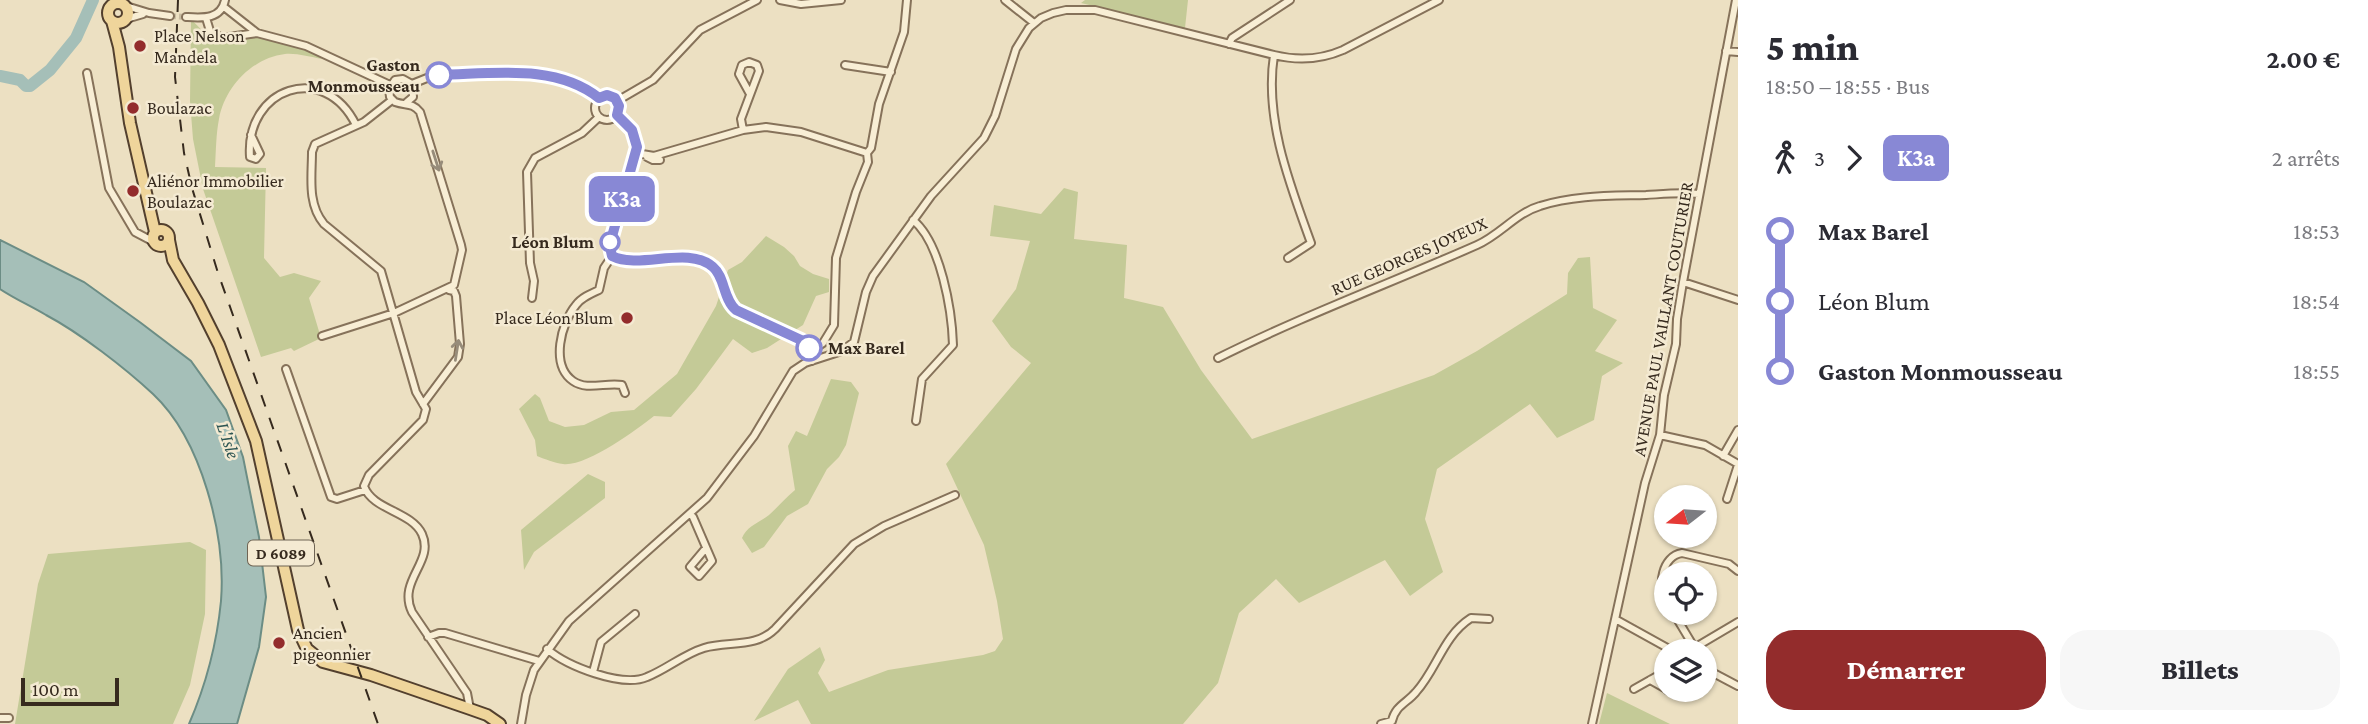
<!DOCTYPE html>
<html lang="fr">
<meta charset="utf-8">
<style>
body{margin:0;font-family:"Crimson Pro",serif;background:#f7f7f7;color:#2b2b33;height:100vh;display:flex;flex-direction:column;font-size:26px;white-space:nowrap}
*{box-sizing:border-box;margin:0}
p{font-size:23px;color:#7c7c81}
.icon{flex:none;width:38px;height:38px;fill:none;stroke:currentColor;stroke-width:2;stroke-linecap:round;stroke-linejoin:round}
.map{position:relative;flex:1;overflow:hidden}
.side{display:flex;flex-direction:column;background:#fff;width:630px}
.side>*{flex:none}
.badge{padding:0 14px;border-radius:10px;font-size:24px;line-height:46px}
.needle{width:46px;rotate:253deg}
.fabs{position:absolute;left:1654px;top:485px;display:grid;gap:14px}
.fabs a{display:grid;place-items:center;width:63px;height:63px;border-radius:50%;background:#fff;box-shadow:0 2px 5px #0004;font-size:35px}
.scale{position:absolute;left:21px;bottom:18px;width:98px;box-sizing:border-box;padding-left:7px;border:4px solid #362a1e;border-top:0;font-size:19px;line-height:24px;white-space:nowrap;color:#362a1e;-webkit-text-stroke:5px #f4ead2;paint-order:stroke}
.map>.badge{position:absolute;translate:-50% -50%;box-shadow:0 0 0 4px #fff}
.legs{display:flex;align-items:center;gap:10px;height:77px;padding:0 28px;font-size:23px}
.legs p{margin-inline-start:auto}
.head{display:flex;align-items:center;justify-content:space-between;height:119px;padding:0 28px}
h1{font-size:38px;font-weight:800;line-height:52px}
.action{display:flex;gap:14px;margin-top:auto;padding:14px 28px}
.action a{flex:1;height:80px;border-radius:28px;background:#932c2c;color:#fff;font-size:28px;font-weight:800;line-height:80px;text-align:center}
.action a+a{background:#f7f7f7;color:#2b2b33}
ul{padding:0 28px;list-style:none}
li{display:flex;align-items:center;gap:24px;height:70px;font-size:26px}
li i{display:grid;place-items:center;width:10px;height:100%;margin:0 9px;background:currentColor}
li i::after{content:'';width:18px;height:18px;margin:-9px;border:5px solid;border-radius:50%;background:#fff}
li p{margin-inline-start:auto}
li:first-child i{background:linear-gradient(#0000 50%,currentColor 0)}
li:last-child i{background:linear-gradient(currentColor 50%,#0000 0)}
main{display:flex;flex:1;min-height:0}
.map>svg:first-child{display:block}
</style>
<main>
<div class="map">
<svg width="1738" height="724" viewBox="0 0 1738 724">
<rect width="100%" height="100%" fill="#ece0c2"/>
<path fill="#c4ca97" d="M1085 0H1188L1185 28 1081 3Z
M191 20C200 26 206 38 216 41 231 45 245 37 260 37 275 37 310 50 322 59 310 57 297 53 285 54 252 58 225 87 219 119 216 134 216 151 215 167L266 168 264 258 280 277 294 273 321 281 309 298 321 338 294 351 291 348 261 357 203 189 193 139 190 101Z
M1064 188 1078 192 1074 239 1127 245 1124 298 1163 307 1201 370 1252 439 1434 375 1477 351 1567 294 1568 273 1578 258 1590 257 1593 308 1617 320 1595 351 1623 363 1602 376 1594 420 1557 438 1530 404 1437 469 1425 519 1443 572 1410 596 1385 560 1299 603 1276 579 1239 613 1218 683 1183 724H811L798 700 754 721 788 669 820 647 825 660 818 673 829 692 888 670 983 655 995 651 1003 639 997 601 984 545 946 464 1031 363 1011 347 992 321 1016 289 1030 241 990 236 994 205 1041 214Z
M766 236 784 247 794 256 800 266 813 274 829 279V292L816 296 803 325 767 348 752 353 733 339 696 389 671 417 654 416C636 430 586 467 563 464 554 463 545 459 537 456L535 440 519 409 535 394 540 398 549 421 565 427 584 425 611 412 634 410 677 374 716 306 728 270 742 262Z
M831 379 851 382 859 393 846 445 839 457 827 469 808 504 787 516 764 547 752 553 742 538C747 526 759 523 769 515 778 507 785 498 795 490L788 446 796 431 807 436Z
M588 474 605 482V498L534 552 524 570 521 530Z
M190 542 206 550 205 614 190 685 173 724H15L38 584 48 554Z
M1607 693 1670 724H1599Z"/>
<path fill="#a5bfb8" stroke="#6c8d85" stroke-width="2" d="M0 240 84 282 141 323 191 361 226 410 243 457 259 537 266 597 259 647 237 724H189C205 687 217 642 221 601 226 536 202 440 153 394 125 368 80 333 46 315 31 306 15 299 0 289Z"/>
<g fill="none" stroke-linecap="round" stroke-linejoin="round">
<path stroke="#a5bfb8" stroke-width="12" d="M0 76 20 80 26 86H30L50 70 76 38 93 0"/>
<path stroke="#c8bca1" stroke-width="6" stroke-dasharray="6 3" stroke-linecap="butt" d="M170 16 186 17"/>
<defs>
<path id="minor" d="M780 0 801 4 841 0
M1005 0 1034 23
M126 6 149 13 170 16
M224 7 257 33 306 46 390 85
M186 17C202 18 221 20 225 0
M206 18 210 31 222 38 257 33
M126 19 143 14
M1229 44 1232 38 1290 0
M1726 51 1738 52
M1274 55C1264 119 1290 185 1311 243L1288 258
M845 65 891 72
M87 73 109 188 135 232 154 242
M412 84 432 76 535 74 572 81 599 98
M595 108a12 12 0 1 1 24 0a12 12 0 1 1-24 0Z
M392 100 364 122 315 144 312 152C312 176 307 204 324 224L381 271 416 392 426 409 423 420 369 475 364 486C372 510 411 511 422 534 435 562 397 580 412 612L467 693 470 709
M617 101 653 80 700 30 757 0
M617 115 632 130 637 147 611 240 612 256C640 269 687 245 713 266 726 277 723 300 740 312L801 340 811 351 812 361
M743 130 741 119 759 71 757 65 749 62 742 65 739 74 750 94
M251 135 260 154 256 159 250 157C245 88 324 60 356 125
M636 153 654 156 743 130 766 127 801 132 867 153
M867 153 871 148 879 104 904 32 907 0
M647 157 653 160H660
M913 220C941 243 952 311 953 345L922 379 916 421
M612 256 604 268 599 290C590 294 581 298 576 305 561 323 550 365 573 381 587 391 606 382 622 385L625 393
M1683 282 1738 300
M532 298 534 281 530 263 527 172 535 158 582 133 599 117
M322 336 394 313 454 285 462 250 461 245 420 112C412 102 406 106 395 102L390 97 389 89 395 80 403 79 412 84 413 97 407 102
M811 351 823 343 834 325 836 258 856 192 868 162 867 153
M1218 358C1302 316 1391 283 1477 245 1500 235 1516 213 1540 206 1574 195 1611 196 1646 195 1663 194 1682 192 1699 194
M286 369 331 497 337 499 365 490
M423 404 458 357 460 344 456 296 454 291 449 290
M1660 435 1705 445 1738 464
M1723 456 1738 430
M1727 499 1738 465
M690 514 693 517 712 561 699 576 690 567 706 548
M1666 601C1657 586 1662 556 1682 553L1729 564 1738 571
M1673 612 1694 647
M1617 620 1673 651
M428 637 439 633H445L539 661
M547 649C567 666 622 688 647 677 667 669 684 654 704 648 729 641 756 648 775 629L854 544 884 526 955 495
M1689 651 1738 622
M1704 668 1738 686
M593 672 601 642 635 614
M1650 680 1666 689
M1634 689 1657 676
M1667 690 1682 696 1697 690
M0 718H9
M1392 721C1395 706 1407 703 1416 692 1437 669 1443 636 1471 618L1489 619
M521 724 526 695 534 670 569 621 707 498 754 436 793 371 805 363 842 351 854 342 866 292 873 276 931 196 984 138 995 116 1016 49 1029 28 1041 18 1053 13 1066 10H1095L1274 55C1298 61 1320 60 1343 50L1439 0
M1381 724 1392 721
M1592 724 1645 483 1660 435 1664 395 1676 344 1677 319 1683 282 1736 0"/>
<path id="primary" d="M108 13a10 10 0 1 1 20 0a10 10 0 1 1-20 0Z
M112 21 119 47 130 123 155 232
M153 238a8 8 0 1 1 16 0a8 8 0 1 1-16 0Z
M169 240 173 260 198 303 219 345 256 441 298 630 307 649 323 662 371 675 470 709 487 715 500 724"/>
</defs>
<use href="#minor" stroke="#86725a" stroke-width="10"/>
<use href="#primary" stroke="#53402e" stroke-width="14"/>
<use href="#minor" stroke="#f8eed5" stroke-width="6"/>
<use href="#primary" stroke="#efd59b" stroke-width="10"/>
<path stroke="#362a1e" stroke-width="2" stroke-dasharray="12 12" stroke-linecap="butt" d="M178 0 175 77 184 153 192 188 218 273 378 724"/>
</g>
<defs><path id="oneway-shaft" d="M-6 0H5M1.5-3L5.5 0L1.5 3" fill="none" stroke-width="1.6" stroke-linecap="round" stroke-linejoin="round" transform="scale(1.75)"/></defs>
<g stroke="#978c7a">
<use href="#oneway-shaft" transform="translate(436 161) rotate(72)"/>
<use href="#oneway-shaft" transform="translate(457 350) rotate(-81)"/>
</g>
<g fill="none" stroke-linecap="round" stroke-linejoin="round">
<defs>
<path id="line-1" d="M439 75C492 74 555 63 599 98L607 95 615 98 619 106 617 115 632 130 637 147 611 240 610 247 612 256C640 270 688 245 713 267 725 277 723 299 736 310L801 340 809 348"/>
</defs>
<use href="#line-1" stroke="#fff" stroke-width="16"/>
<use href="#line-1" stroke="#8888d5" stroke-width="10"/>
</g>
<g fill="#932c2c" stroke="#f4ead2" stroke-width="2.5">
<circle cx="140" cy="46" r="7"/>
<circle cx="133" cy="108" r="7"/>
<circle cx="133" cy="191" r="7"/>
<circle cx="627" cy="318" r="7"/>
<circle cx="279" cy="643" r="7"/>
</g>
<g fill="#fff" stroke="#8888d5" stroke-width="3.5">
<circle cx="439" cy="75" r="12"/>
<circle cx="610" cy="242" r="9"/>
<circle cx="809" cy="348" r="12"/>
</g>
<g text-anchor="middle" stroke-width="5" stroke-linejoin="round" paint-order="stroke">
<rect fill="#f4ead2" stroke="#6f6454" stroke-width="2" x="248" y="540.5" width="66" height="25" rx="5"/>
<g font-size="16" font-weight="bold" fill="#362a1e">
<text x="281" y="559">D 6089</text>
</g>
<g font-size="18" fill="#362a1e" stroke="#f4ead2" text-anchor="start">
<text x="154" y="42">Place Nelson<tspan x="154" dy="21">Mandela</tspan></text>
<text x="147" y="114">Boulazac</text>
<text x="147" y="187">Aliénor Immobilier<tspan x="147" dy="21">Boulazac</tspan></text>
<text x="613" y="324" text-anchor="end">Place Léon Blum</text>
<text x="293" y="639">Ancien<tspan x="293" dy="21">pigeonnier</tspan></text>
</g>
<g font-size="18" font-weight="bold" fill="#362a1e" stroke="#f4ead2" text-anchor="end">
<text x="420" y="71">Gaston<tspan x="420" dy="21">Monmousseau</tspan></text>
<text x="594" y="248">Léon Blum</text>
<text x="828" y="354" text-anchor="start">Max Barel</text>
</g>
<g font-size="18" fill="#362a1e" stroke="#f4ead2">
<text transform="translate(1409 256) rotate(-24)" y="6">RUE GEORGES JOYEUX</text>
<text transform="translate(1663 319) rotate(-80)" y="6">AVENUE PAUL VAILLANT COUTURIER</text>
</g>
<g font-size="19" font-style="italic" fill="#2d5553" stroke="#f4ead2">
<text transform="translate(229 440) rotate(71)" y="7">L'Isle</text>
</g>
</g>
</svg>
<div class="fabs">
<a><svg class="needle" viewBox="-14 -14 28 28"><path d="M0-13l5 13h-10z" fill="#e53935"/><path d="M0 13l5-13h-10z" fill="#7c7c81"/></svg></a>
<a><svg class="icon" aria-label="locate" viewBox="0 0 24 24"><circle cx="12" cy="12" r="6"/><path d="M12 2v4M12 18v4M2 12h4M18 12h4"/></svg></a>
<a><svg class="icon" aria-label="layers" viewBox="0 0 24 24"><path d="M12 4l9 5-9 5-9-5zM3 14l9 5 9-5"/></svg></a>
</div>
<div class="scale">100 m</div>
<b class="badge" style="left:622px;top:199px;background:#8888d5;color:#fff">K3a</b>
</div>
<section class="side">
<div class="head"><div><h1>5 min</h1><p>18:50 – 18:55 · Bus</p></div><b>2.00 €</b></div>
<div class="legs"><svg class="icon" aria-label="walk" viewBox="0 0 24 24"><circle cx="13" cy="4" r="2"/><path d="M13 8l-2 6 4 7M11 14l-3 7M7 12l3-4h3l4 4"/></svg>3<svg class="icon" aria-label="forward" viewBox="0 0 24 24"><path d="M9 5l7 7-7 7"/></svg><b class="badge" style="background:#8888d5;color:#fff">K3a</b><p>2 arrêts</p></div>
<ul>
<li><i style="color:#8888d5"></i><b>Max Barel</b><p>18:53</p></li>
<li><i style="color:#8888d5"></i><span>Léon Blum</span><p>18:54</p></li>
<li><i style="color:#8888d5"></i><b>Gaston Monmousseau</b><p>18:55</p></li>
</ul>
<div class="action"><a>Démarrer</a><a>Billets</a></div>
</section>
</main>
